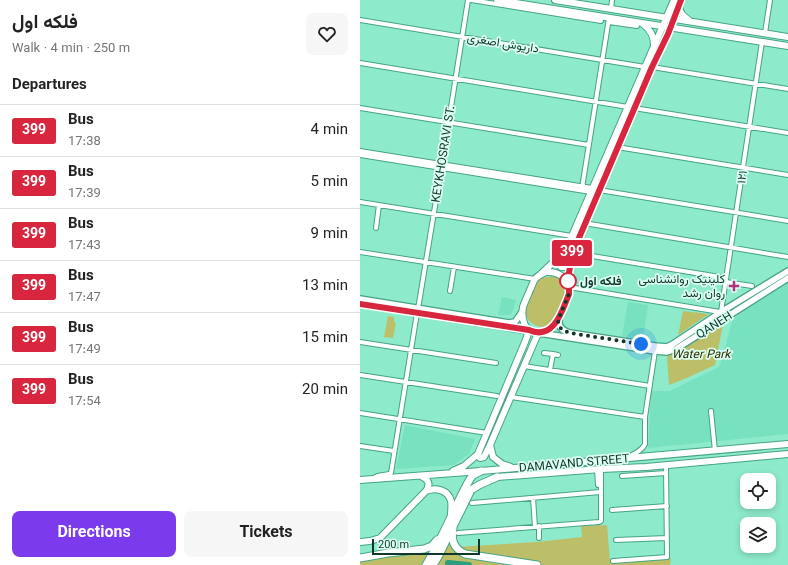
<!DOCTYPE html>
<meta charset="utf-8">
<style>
body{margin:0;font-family:Georgia,Vazirmatn,serif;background:#f6f6f6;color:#222;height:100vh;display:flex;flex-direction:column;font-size:15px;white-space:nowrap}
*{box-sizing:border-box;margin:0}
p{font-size:13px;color:#767676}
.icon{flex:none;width:22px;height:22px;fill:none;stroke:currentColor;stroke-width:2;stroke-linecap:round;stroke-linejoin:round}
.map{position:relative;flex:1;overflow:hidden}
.side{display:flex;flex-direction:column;background:#fff;width:360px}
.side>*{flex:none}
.badge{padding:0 8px;border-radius:3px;font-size:14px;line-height:26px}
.controls{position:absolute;left:380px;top:473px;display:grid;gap:8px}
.controls a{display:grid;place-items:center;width:36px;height:36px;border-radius:8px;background:#fff;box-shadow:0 2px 6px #0003;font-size:20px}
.scale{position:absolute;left:12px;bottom:10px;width:108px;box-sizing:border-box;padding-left:4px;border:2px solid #0f372c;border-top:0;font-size:11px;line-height:14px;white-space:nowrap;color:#0f372c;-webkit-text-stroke:3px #dcfff2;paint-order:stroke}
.you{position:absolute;width:20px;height:20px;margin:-10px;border:3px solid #fff;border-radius:50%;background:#1a73e8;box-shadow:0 0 0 6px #1a73e833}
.map>.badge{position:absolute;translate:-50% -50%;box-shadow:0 0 0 2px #fff}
h2{padding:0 12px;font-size:15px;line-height:36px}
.round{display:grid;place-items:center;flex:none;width:42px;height:42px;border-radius:8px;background:#f6f6f6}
.head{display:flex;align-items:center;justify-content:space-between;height:68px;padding:0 12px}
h1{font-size:19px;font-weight:700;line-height:30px}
.action{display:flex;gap:8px;margin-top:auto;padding:8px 12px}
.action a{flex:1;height:46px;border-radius:8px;background:#7c3aed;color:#fff;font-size:16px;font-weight:700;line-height:46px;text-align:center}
.action a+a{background:#f6f6f6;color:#222}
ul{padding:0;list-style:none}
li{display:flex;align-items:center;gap:12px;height:52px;padding:0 12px;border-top:1px solid #e0e0e0}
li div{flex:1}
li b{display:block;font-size:15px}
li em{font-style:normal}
li .badge{min-width:44px;font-weight:700;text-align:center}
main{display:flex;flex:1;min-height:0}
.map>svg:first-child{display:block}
</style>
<main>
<section class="side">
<div class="head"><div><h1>فلکه اول</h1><p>Walk · 4 min · 250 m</p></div><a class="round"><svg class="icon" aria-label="heart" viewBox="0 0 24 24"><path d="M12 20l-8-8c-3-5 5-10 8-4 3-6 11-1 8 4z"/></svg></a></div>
<h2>Departures</h2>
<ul>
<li><span class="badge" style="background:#d7263d;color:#fff">399</span><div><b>Bus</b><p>17:38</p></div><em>4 min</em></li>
<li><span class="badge" style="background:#d7263d;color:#fff">399</span><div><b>Bus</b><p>17:39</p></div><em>5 min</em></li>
<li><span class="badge" style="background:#d7263d;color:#fff">399</span><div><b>Bus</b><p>17:43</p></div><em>9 min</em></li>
<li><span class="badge" style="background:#d7263d;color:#fff">399</span><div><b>Bus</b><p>17:47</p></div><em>13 min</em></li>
<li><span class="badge" style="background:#d7263d;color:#fff">399</span><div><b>Bus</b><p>17:49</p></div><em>15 min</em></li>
<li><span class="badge" style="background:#d7263d;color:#fff">399</span><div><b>Bus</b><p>17:54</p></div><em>20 min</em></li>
</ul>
<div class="action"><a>Directions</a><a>Tickets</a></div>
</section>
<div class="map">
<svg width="428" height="565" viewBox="0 0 428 565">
<rect width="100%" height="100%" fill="#8deacb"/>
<path fill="#78e1bf" d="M428 282V434L288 448 291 391H310L359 367 361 362 372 322 380 312Z
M142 297 156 300 152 313 150 315H138Z
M268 302 288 305 283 340 262 336Z
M45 425 115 439 109 454 94 465 36 469Z"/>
<path fill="#bcbf68" d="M193 276 198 278 202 281 205 285 206 292 195 318 192 322 187 326 181 327 175 325 169 321 166 316V309L177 282 182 278Z
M323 311 349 314 318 335Z
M28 316 34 317V322L36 323 33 338 24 337Z
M363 325 355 365 329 377 309 385 307 356Z
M247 525 250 562 311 558 310 565H182L156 560 112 554 97 547 176 542 222 537 221 526Z
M92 530 95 549 170 565H75Z
M73 547 64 565H0V560Z"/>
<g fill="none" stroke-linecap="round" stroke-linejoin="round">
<path stroke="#2c9e7f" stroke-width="6" d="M88 563 109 565"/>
<defs>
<path id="minor" d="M111 0 241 21
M251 9 252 0
M0 20 285 67
M249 22 277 26
M405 33 410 0
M0 63 268 107
M292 67 428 89
M0 108 229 145
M274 108 428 133
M257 147 428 175
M0 151 232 188
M0 155 231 192
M222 188 249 18
M239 190 428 221
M0 202 212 236
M224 223 428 257
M16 228 19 205
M0 252 175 279
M211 267 222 258 232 256 366 278
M366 282 392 286
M209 287 360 312
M90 291 94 267
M58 309 82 164 108 0
M361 312 402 42
M0 342 136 363
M184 353 193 354
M164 366 290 386
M190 370 193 354 198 355
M0 375 137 396
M151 397 285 417
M351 411 355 451
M0 413 127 433
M0 446 34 451
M268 457C274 454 282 451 285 444V417L295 351
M237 469 238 485
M262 476 306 473
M14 478C19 474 26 476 31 473L57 313
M173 498 175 527
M112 503 240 492
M252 510 307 506
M239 522 241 521V469
M179 526V538
M98 533 239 522
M256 540 307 538
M253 561 307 557 306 465"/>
<path id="secondary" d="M0 299 149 323 155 322 162 312
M0 304 169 331
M199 320C198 327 203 331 210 333L295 346 307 347 313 344 361 312 428 271
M179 333 295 351 307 352 316 349 428 278"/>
<path id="primary" d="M137 0 428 46
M195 0 428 37
M319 6C320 14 323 16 330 21
M283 24C291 30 294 36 294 45
M198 257 199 265 201 267H205L211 262
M186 272C197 271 207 277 209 288 210 293 207 298 205 303 200 316 194 332 178 333 164 333 161 318 163 307 165 301 168 295 170 290 172 286 173 282 175 279 178 275 182 274 186 272Z
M180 275 206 250 212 236 314 0
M207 283 214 249 292 67 308 34 321 0
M118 454 119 457 120 458 124 457 130 445
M151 467 142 464 133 457 130 445 176 338 179 333
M93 471 104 466 118 454 165 342 169 331
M137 477 241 469 286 467 428 454
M0 480 121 471 428 444
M66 491C76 487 88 490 91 501 92 505 91 510 91 515
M0 542 10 541 20 538 66 491C71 484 68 479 61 476"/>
<path id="trunk" d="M93 528C91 540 93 548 105 554L177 565
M0 558 28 553 64 549 72 546 77 540
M66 565C83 538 94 507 110 479L113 475 121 471
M73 565 78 557 111 490 119 485 137 477"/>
</defs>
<use href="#minor" stroke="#45a387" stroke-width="6"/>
<use href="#secondary" stroke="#45a387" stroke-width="8"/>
<use href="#primary" stroke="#45a387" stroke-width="8"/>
<use href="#trunk" stroke="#45a387" stroke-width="9"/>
<use href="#minor" stroke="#fff" stroke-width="4"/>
<use href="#secondary" stroke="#fff" stroke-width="5.5"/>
<use href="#primary" stroke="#fff" stroke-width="6"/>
<use href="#trunk" stroke="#fff" stroke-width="7"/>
</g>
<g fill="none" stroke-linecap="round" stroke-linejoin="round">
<defs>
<path id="line" d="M0 304 169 330C194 341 202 311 209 294V290L207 283 213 252 292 67 308 34 321 0"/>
</defs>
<use href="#line" stroke="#fff" stroke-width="9"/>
<use href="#line" stroke="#d7263d" stroke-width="6"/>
<path stroke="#0f372c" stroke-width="4" stroke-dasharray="0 7.2" d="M208 281C207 285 210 289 209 294L198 320 199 326 202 330 210 333 281 344"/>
</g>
<circle fill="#fff" stroke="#d7263d" stroke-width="2" cx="208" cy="281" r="8"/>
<path fill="#b4327b" stroke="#dcfff2" stroke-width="1.5" d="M372 280h4v4h4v4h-4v4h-4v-4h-4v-4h4z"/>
<g text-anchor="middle" stroke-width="3.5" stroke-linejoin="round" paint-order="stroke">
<g font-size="12" fill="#0f372c" stroke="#dcfff2">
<text transform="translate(143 43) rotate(9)" y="4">داریوش اصغری</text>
<text transform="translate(83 154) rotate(-81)" y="4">KEYKHOSRAVI ST.</text>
<text transform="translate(382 177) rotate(-81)" y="4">۱۲۱</text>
<text transform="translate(354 325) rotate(-32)" y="4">QANEH</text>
<text transform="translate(214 463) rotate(-5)" y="4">DAMAVAND STREET</text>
</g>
<g font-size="12" fill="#0f372c" stroke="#dcfff2" text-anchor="end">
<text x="365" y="283">کلینیک روانشناسی<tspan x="365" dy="14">روان رشد</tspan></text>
</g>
<g font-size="12" font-weight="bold" fill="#0f372c" stroke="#dcfff2" text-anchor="start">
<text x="220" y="285">فلکه اول</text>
</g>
<g font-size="12" font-style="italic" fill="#2d2e00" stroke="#dcfff2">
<text x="341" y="358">Water Park</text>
</g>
</g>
</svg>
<div class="controls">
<a><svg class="icon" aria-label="locate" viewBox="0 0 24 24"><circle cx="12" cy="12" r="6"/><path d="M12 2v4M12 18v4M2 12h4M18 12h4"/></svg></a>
<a><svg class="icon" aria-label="layers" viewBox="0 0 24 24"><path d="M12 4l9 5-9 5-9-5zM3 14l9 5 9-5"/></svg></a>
</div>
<div class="scale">200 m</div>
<div class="you" style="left:281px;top:344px"></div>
<b class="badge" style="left:212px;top:253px;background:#d7263d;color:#fff">399</b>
</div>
</main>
